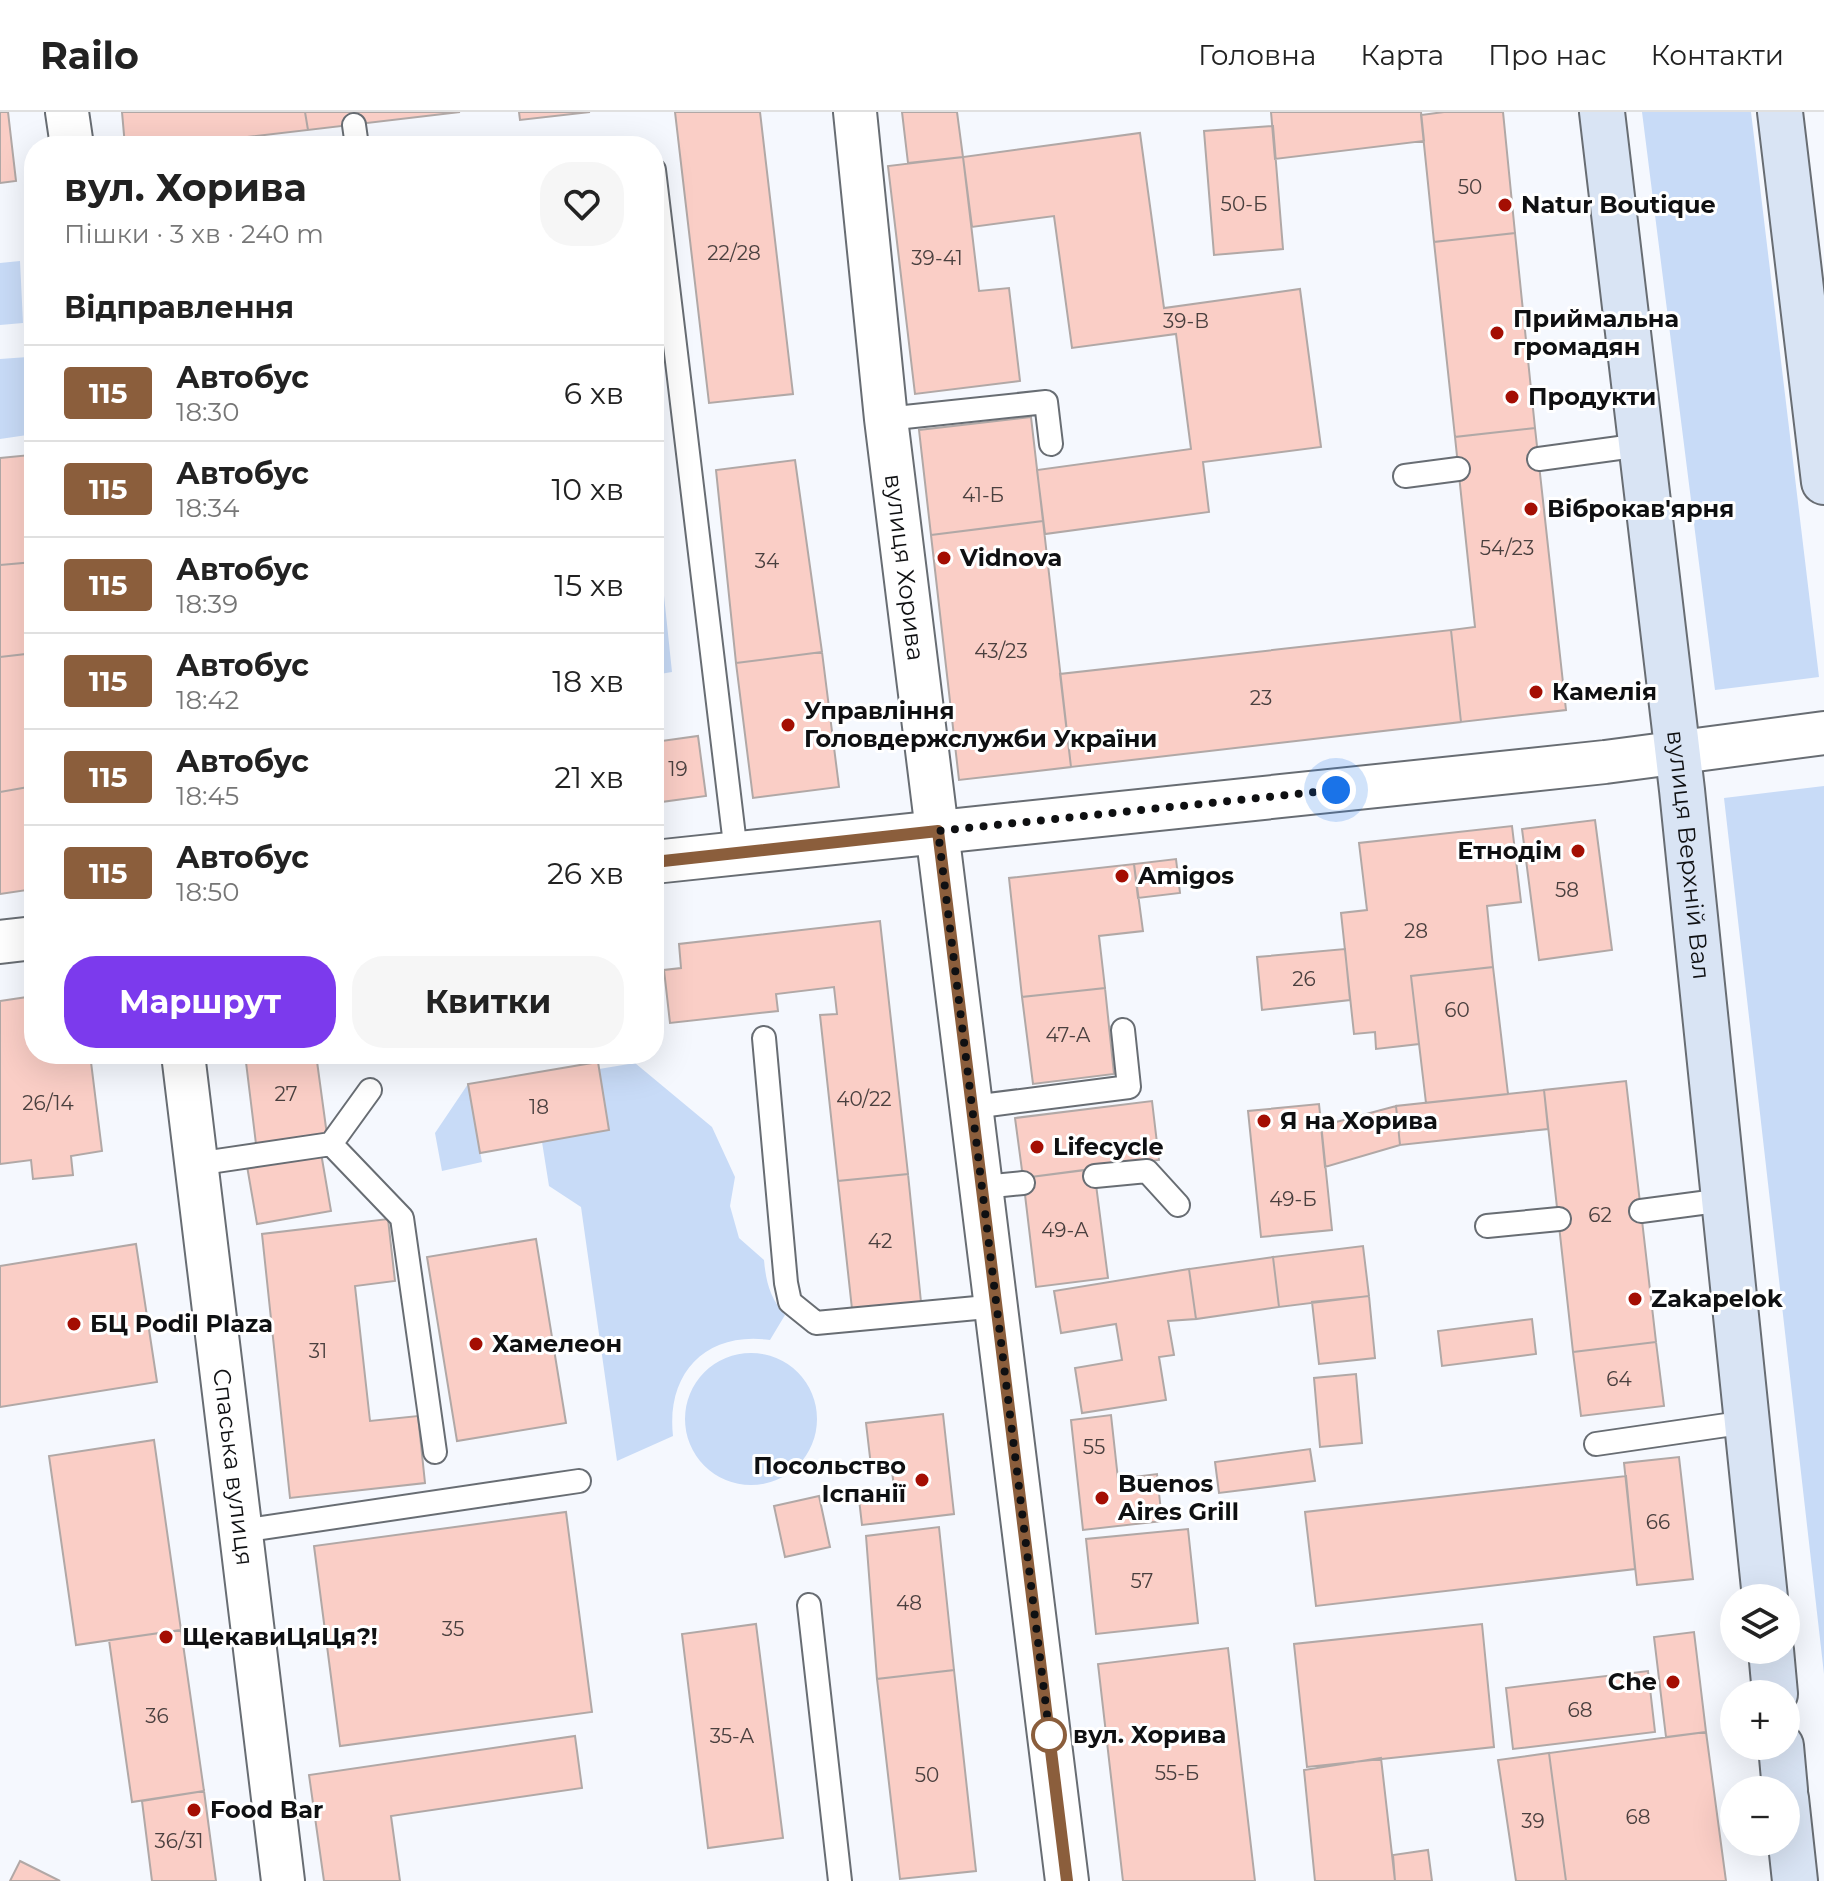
<!DOCTYPE html>
<html lang="uk">
<meta charset="utf-8">
<style>
body{margin:0;font-family:Montserrat,sans-serif;background:#f6f6f6;color:#222;height:100vh;display:flex;flex-direction:column;font-size:30px;white-space:nowrap}
*{box-sizing:border-box;margin:0}
p{font-size:26px;color:#767676}
.icon{flex:none;width:44px;height:44px;fill:none;stroke:currentColor;stroke-width:2;stroke-linecap:round;stroke-linejoin:round}
.map{position:relative;flex:1;overflow:hidden}
.panel{position:absolute;left:24px;top:24px;width:640px;height:928px;display:flex;flex-direction:column;background:#fff;border-radius:32px;box-shadow:0 8px 32px #0002}
.panel>*{flex:none}
.badge{padding:0 16px;border-radius:6px;font-size:28px;line-height:52px}
.buttons{position:absolute;left:1720px;top:1472px;display:grid;gap:16px}
.buttons a{display:grid;place-items:center;width:80px;height:80px;border-radius:50%;background:#fff;box-shadow:0 8px 32px #0002;font-size:40px}
.you{position:absolute;width:40px;height:40px;margin:-20px;border:6px solid #fff;border-radius:50%;background:#1a73e8;box-shadow:0 0 0 12px #1a73e833}
.map>.badge{position:absolute;translate:-50% -50%;box-shadow:0 0 0 4px #fff}
h2{padding:0 40px;font-size:30px;line-height:72px}
.round{display:grid;place-items:center;flex:none;width:84px;height:84px;border-radius:32px;background:#f6f6f6}
.headline{display:flex;align-items:center;justify-content:space-between;height:136px;padding:0 40px}
h1{font-size:38px;font-weight:700;line-height:60px}
.cta{display:flex;gap:16px;margin-top:auto;padding:16px 40px}
.cta a{flex:1;height:92px;border-radius:32px;background:#7c3aed;color:#fff;font-size:32px;font-weight:700;line-height:92px;text-align:center}
.cta a+a{background:#f6f6f6;color:#222}
ul{padding:0;list-style:none}
li{display:flex;align-items:center;gap:24px;height:96px;padding:0 40px;border-top:2px solid #e0e0e0}
li div{flex:1}
li b{display:block;font-size:30px}
li em{font-style:normal}
li .badge{min-width:88px;font-weight:700;text-align:center}
header{display:flex;align-items:center;gap:48px;box-sizing:border-box;height:112px;padding:0 40px;background:#fff;border-bottom:2px solid #e0e0e0}
header strong{font-size:38px}
nav{display:flex;gap:44px;margin-inline-start:auto;font-size:28px}
.map>svg:first-child{display:block}
</style>
<header>
<strong>Railo</strong>
<nav><a>Головна</a><a>Карта</a><a>Про нас</a><a>Контакти</a></nav>
</header>
<div class="map">
<svg width="1824" height="1769" viewBox="0 0 1824 1769">
<rect width="100%" height="100%" fill="#f5f8fe"/>
<path fill="#c8dbf7" d="M1642 0H1751L1819 565 1715 578Z
M20 149 23 211 0 213V151Z
M28 245 34 322 0 327V247Z
M654 388 672 560 654 563Z
M1824 674V1562L1724 686Z
M635 951 712 1015 735 1065 730 1094 739 1126 764 1148C766 1170 770 1186 785 1203L770 1228C706 1219 666 1261 673 1324L617 1349 581 1095 549 1074 542 1030 609 1018 599 957Z
M468 972 482 1050 442 1059 435 1021Z
M685 1307a66 66 0 1 1 132 0a66 66 0 1 1-132 0Z"/>
<path fill="#facec6" stroke="#b1a8a6" stroke-width="2" d="M0 0H8L16 69 0 71Z
M122 0H305L308 18 195 31V34H125Z
M305 0H460L308 18Z
M519 0H590L520 8Z
M675 0H760L793 282 709 291Z
M902 0H957L963 45 908 51Z
M1271 0H1421L1424 29 1275 47Z
M1444 0H1503L1515 121 1434 130 1421 3Z
M1273 14 1283 137 1214 143 1204 19Z
M1140 21 1164 196 1300 177 1321 335 1203 350 1209 400 1045 422 1037 358 1191 337 1176 222 1072 236 1054 104 972 115 963 45Z
M963 45 979 179 1009 176 1020 269 915 282 888 54Z
M1515 121 1535 316 1455 325 1434 130Z
M1031 305 1043 409 931 423 919 318Z
M1535 316 1566 598 1461 610 1451 518 1475 515 1455 325Z
M30 343 34 450 0 453V346Z
M795 348 822 540 736 551 716 358Z
M1043 409 1071 655 959 668 931 423Z
M34 450V541L0 545V453Z
M1451 518 1461 610 1071 655 1060 562Z
M822 540 839 675 753 686 736 551Z
M34 541V674L0 680V545Z
M698 624 706 684 654 691V630Z
M34 674V777L0 782V680Z
M1595 708 1612 838 1539 848 1522 717Z
M1512 714 1521 790 1487 794 1493 855 1411 864 1419 932 1376 937 1375 920 1354 922 1341 801 1367 798 1359 731Z
M1176 747 1180 781 1138 786 1134 752Z
M1134 752 1143 819 1099 824 1105 876 1022 885 1009 766Z
M880 809 908 1062 838 1069 820 903 837 902 834 875 776 882 778 899 670 911 664 858 681 856 679 832Z
M1345 837 1350 888 1262 898 1257 845Z
M1493 855 1508 982 1426 991 1411 864Z
M1105 876 1114 962 1033 972 1022 885Z
M34 884V942H90L102 1039 71 1044 73 1063 33 1067 31 1048 0 1052V889Z
M245 942H316L327 1023 256 1032Z
M598 950 609 1018 480 1041 468 972Z
M1626 969 1656 1230 1573 1240 1544 978Z
M1544 978 1548 1017 1400 1033 1396 994Z
M1152 989 1159 1048 1023 1066 1015 1006Z
M1319 992 1332 1118 1261 1125 1248 999Z
M1396 994 1400 1033 1325 1055 1321 1014Z
M321 1041 331 1099 257 1112 247 1054Z
M1094 1057 1108 1166 1036 1175 1023 1066Z
M908 1062 921 1190 852 1197 838 1069Z
M388 1107 395 1169 355 1174 370 1309 418 1304 425 1371 290 1386 262 1122Z
M536 1127 566 1311 457 1329 427 1145Z
M136 1132 157 1270 0 1295V1154Z
M1363 1134 1369 1184 1279 1195 1273 1145Z
M1273 1145 1279 1195 1196 1207 1189 1157Z
M1189 1157 1196 1207 1168 1209 1174 1243 1159 1245 1166 1288 1082 1301 1075 1256 1122 1248 1116 1212 1061 1221 1054 1179Z
M1369 1184 1375 1246 1319 1252 1312 1190Z
M1532 1207 1536 1242 1442 1254 1438 1219Z
M1656 1230 1664 1294 1581 1304 1573 1240Z
M1356 1262 1362 1331 1320 1335 1314 1266Z
M943 1302 954 1402 862 1413 859 1387 895 1382 891 1352 871 1354 866 1311Z
M1111 1303 1118 1367 1157 1362 1162 1409 1083 1418 1071 1308Z
M154 1328 181 1518 76 1533 49 1344Z
M1310 1337 1315 1369 1219 1381 1215 1350Z
M1679 1345 1693 1467 1637 1473 1624 1351Z
M1626 1364 1635 1457 1316 1494 1305 1400Z
M819 1384 830 1435 785 1445 774 1394Z
M566 1400 592 1600 340 1634 314 1434Z
M939 1415 954 1558 877 1567 866 1424Z
M1188 1417 1198 1511 1096 1522 1086 1427Z
M756 1512 783 1726 708 1736 682 1522Z
M1482 1512 1494 1635 1307 1655 1294 1532Z
M181 1518 204 1679 132 1690 109 1528Z
M1694 1520 1706 1620 1666 1625 1654 1525Z
M1228 1536 1255 1769H1123L1098 1552Z
M954 1558 976 1759 900 1767 877 1567Z
M1648 1559 1655 1620 1513 1637 1506 1576Z
M1706 1620 1726 1769H1566L1549 1641Z
M575 1624 582 1676 391 1704 400 1769H324L309 1663Z
M1549 1641 1566 1769H1516L1498 1648Z
M1381 1646 1395 1769H1315L1304 1658Z
M204 1679 216 1769H152L142 1689Z
M1428 1738 1432 1769H1395L1393 1743Z
M20 1749 60 1769H10Z"/>
<g fill="none" stroke-linecap="round" stroke-linejoin="round">
<defs>
<path id="lane" d="M354 13 357 34
M654 58 736 741
M886 307 1046 290 1051 332
M1539 347 1641 333
M1405 364 1458 357
M764 926 786 1171 790 1190 816 1211 998 1194
M973 995 1129 975 1123 918
M331 1032 402 1106 435 1340
M196 1052 331 1032 370 978
M1095 1064 1147 1059 1178 1093
M983 1075 1023 1071
M1641 1099 1724 1088
M1487 1114 1559 1107
M1596 1332 1747 1310
M241 1419 579 1369
M809 1493 840 1769"/>
<g id="street">
<path d="M67 0 72 34"/>
<path id="s1" d="M855 0 886 307 1067 1769"/>
<path d="M654 750 1605 650 1824 621"/>
<path d="M0 830 34 826"/>
<path id="s2" d="M183 942 283 1769"/>
</g>
<g id="secondary">
<path id="s3" d="M1602 0 1682 678 1765 1486"/>
<path d="M1780 0 1824 370"/>
<path d="M1771 1538 1775 1582"/>
<path d="M1781 1634 1785 1678"/>
<path d="M1786 1686 1795 1769"/>
</g>
</defs>
<use href="#lane" stroke="#686d73" stroke-width="26"/>
<use href="#street" stroke="#686d73" stroke-width="46"/>
<use href="#secondary" stroke="#686d73" stroke-width="48"/>
<use href="#lane" stroke="#fff" stroke-width="22"/>
<use href="#street" stroke="#fff" stroke-width="42"/>
<use href="#secondary" stroke="#d9e4f4" stroke-width="44"/>
</g>
<g fill="none" stroke-linecap="round" stroke-linejoin="round">
<defs>
<path id="line" d="M654 750 938 719 1067 1769"/>
</defs>
<use href="#line" stroke="#fff" stroke-width="18"/>
<use href="#line" stroke="#8b5e3c" stroke-width="12"/>
<path stroke="#0f1012" stroke-width="8" stroke-dasharray="0 14.4" d="M1049 1623 1050 1627 938 719 1336 678"/>
</g>
<g fill="#a40e03" stroke="#fff" stroke-width="3">
<circle cx="1505" cy="93" r="8"/>
<circle cx="1497" cy="221" r="8"/>
<circle cx="1512" cy="285" r="8"/>
<circle cx="1531" cy="397" r="8"/>
<circle cx="944" cy="446" r="8"/>
<circle cx="1536" cy="580" r="8"/>
<circle cx="788" cy="613" r="8"/>
<circle cx="1578" cy="739" r="8"/>
<circle cx="1122" cy="764" r="8"/>
<circle cx="1264" cy="1009" r="8"/>
<circle cx="1037" cy="1035" r="8"/>
<circle cx="1635" cy="1187" r="8"/>
<circle cx="74" cy="1212" r="8"/>
<circle cx="476" cy="1232" r="8"/>
<circle cx="922" cy="1368" r="8"/>
<circle cx="1102" cy="1386" r="8"/>
<circle cx="166" cy="1525" r="8"/>
<circle cx="1673" cy="1570" r="8"/>
<circle cx="194" cy="1698" r="8"/>
</g>
<circle fill="#fff" stroke="#8b5e3c" stroke-width="4" cx="1049" cy="1623" r="16"/>
<g text-anchor="middle" stroke-width="6" stroke-linejoin="round" paint-order="stroke">
<g font-size="20" fill="#4a403f">
<text x="1470" y="82">50</text>
<text x="1244" y="99">50-Б</text>
<text x="734" y="148">22/28</text>
<text x="937" y="153">39-41</text>
<text x="1186" y="216">39-В</text>
<text x="983" y="390">41-Б</text>
<text x="1507" y="443">54/23</text>
<text x="767" y="456">34</text>
<text x="1001" y="546">43/23</text>
<text x="1261" y="593">23</text>
<text x="678" y="664">19</text>
<text x="1567" y="785">58</text>
<text x="1416" y="826">28</text>
<text x="1304" y="874">26</text>
<text x="1457" y="905">60</text>
<text x="1068" y="930">47-А</text>
<text x="286" y="989">27</text>
<text x="864" y="994">40/22</text>
<text x="48" y="998">26/14</text>
<text x="539" y="1002">18</text>
<text x="1293" y="1094">49-Б</text>
<text x="1600" y="1110">62</text>
<text x="1065" y="1125">49-А</text>
<text x="880" y="1136">42</text>
<text x="318" y="1246">31</text>
<text x="1619" y="1274">64</text>
<text x="1094" y="1342">55</text>
<text x="1658" y="1417">66</text>
<text x="1142" y="1476">57</text>
<text x="909" y="1498">48</text>
<text x="453" y="1524">35</text>
<text x="1580" y="1605">68</text>
<text x="157" y="1611">36</text>
<text x="732" y="1631">35-А</text>
<text x="1177" y="1668">55-Б</text>
<text x="927" y="1670">50</text>
<text x="1638" y="1712">68</text>
<text x="1533" y="1716">39</text>
<text x="179" y="1736">36/31</text>
</g>
<g font-size="24" font-weight="bold" fill="#0f1012" stroke="#fff" text-anchor="start">
<text x="1521" y="101">Natur Boutique</text>
<text x="1513" y="215">Приймальна<tspan x="1513" dy="28">громадян</tspan></text>
<text x="1528" y="293">Продукти</text>
<text x="1547" y="405">Віброкав'ярня</text>
<text x="960" y="454">Vidnova</text>
<text x="1552" y="588">Камелія</text>
<text x="804" y="607">Управління<tspan x="804" dy="28">Головдержслужби України</tspan></text>
<text x="1562" y="747" text-anchor="end">Етнодім</text>
<text x="1138" y="772">Amigos</text>
<text x="1280" y="1017">Я на Хорива</text>
<text x="1053" y="1043">Lifecycle</text>
<text x="1651" y="1195">Zakapelok</text>
<text x="90" y="1220">БЦ Podil Plaza</text>
<text x="492" y="1240">Хамелеон</text>
<text x="906" y="1362" text-anchor="end">Посольство<tspan x="906" dy="28">Іспанії</tspan></text>
<text x="1118" y="1380">Buenos<tspan x="1118" dy="28">Aires Grill</tspan></text>
<text x="182" y="1533">ЩекавиЦяЦя?!</text>
<text x="1657" y="1578" text-anchor="end">Che</text>
<text x="210" y="1706">Food Bar</text>
</g>
<g font-size="24" fill="#0f1012" stroke="#fff">
<text dy="8" stroke="none"><textPath href="#s1" startOffset="458">вулиця Хорива</textPath></text>
<text dy="8" stroke="none"><textPath href="#s3" startOffset="748">вулиця Верхній Вал</textPath></text>
<text dy="8" stroke="none"><textPath href="#s2" startOffset="416">Спаська вулиця</textPath></text>
</g>
<g font-size="24" font-weight="bold" fill="#0f1012" stroke="#fff" text-anchor="start">
<text x="1073" y="1631">вул. Хорива</text>
</g>
</g>
</svg>
<div class="buttons">
<a><svg class="icon" aria-label="layers" viewBox="0 0 24 24"><path d="M12 4l9 5-9 5-9-5zM3 14l9 5 9-5"/></svg></a>
<a>+</a>
<a>−</a>
</div>
<div class="you" style="left:1336px;top:678px"></div>
<section class="panel">
<div class="headline"><div><h1>вул. Хорива</h1><p>Пішки · 3 хв · 240 m</p></div><a class="round"><svg class="icon" aria-label="heart" viewBox="0 0 24 24"><path d="M12 20l-8-8c-3-5 5-10 8-4 3-6 11-1 8 4z"/></svg></a></div>
<h2>Відправлення</h2>
<ul>
<li><span class="badge" style="background:#8b5e3c;color:#fff">115</span><div><b>Автобус</b><p>18:30</p></div><em>6 хв</em></li>
<li><span class="badge" style="background:#8b5e3c;color:#fff">115</span><div><b>Автобус</b><p>18:34</p></div><em>10 хв</em></li>
<li><span class="badge" style="background:#8b5e3c;color:#fff">115</span><div><b>Автобус</b><p>18:39</p></div><em>15 хв</em></li>
<li><span class="badge" style="background:#8b5e3c;color:#fff">115</span><div><b>Автобус</b><p>18:42</p></div><em>18 хв</em></li>
<li><span class="badge" style="background:#8b5e3c;color:#fff">115</span><div><b>Автобус</b><p>18:45</p></div><em>21 хв</em></li>
<li><span class="badge" style="background:#8b5e3c;color:#fff">115</span><div><b>Автобус</b><p>18:50</p></div><em>26 хв</em></li>
</ul>
<div class="cta"><a>Маршрут</a><a>Квитки</a></div>
</section>
</div>
